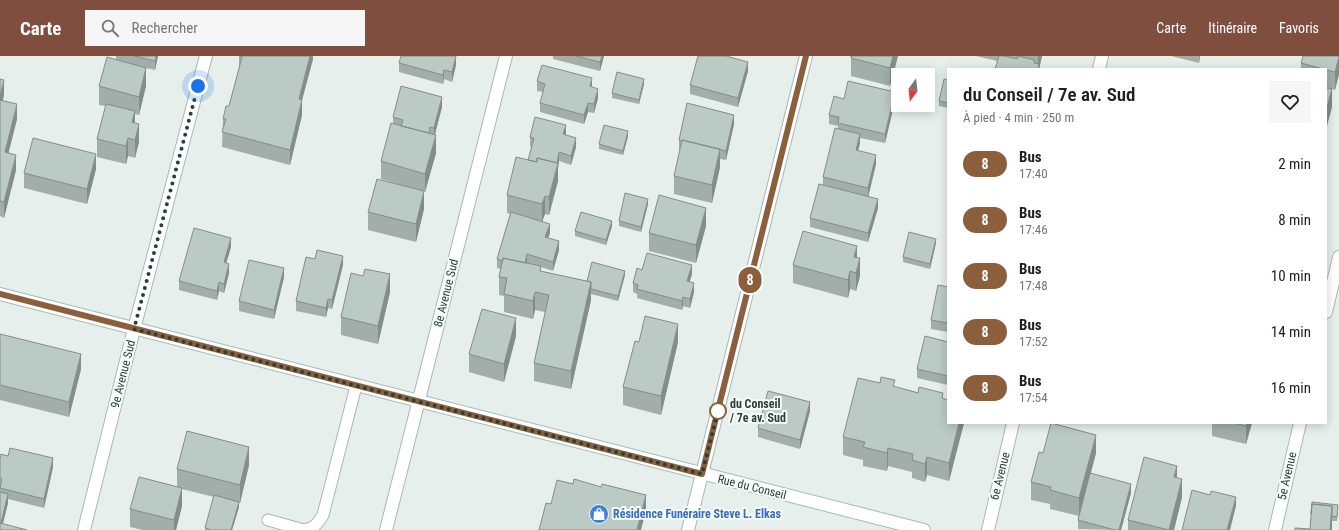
<!DOCTYPE html>
<html lang="fr">
<meta charset="utf-8">
<style>
body{margin:0;font-family:"Roboto Condensed",sans-serif;background:#f6f6f6;color:#202124;height:100vh;display:flex;flex-direction:column;font-size:15px;white-space:nowrap}
*{box-sizing:border-box;margin:0}
p{font-size:13px;color:#757577}
.icon{flex:none;width:22px;height:22px;fill:none;stroke:currentColor;stroke-width:2;stroke-linecap:round;stroke-linejoin:round}
.map{position:relative;flex:1;overflow:hidden}
.side{position:absolute;left:947px;top:12px;width:380px;height:356px;display:flex;flex-direction:column;background:#fff;border-radius:0px;box-shadow:0 2px 10px #0003}
.side>*{flex:none}
.badge{padding:0 8px;border-radius:13px;font-size:14px;line-height:26px}
.needle{width:26px;rotate:195deg}
.buttons{position:absolute;left:891px;top:12px;display:grid;gap:8px}
.buttons a{display:grid;place-items:center;width:44px;height:44px;border-radius:0px;background:#fff;box-shadow:0 2px 10px #0003;font-size:20px}
.you{position:absolute;width:20px;height:20px;margin:-10px;border:3px solid #fff;border-radius:50%;background:#1a73e8;box-shadow:0 0 0 6px #1a73e833}
.map>.badge{position:absolute;translate:-50% -50%;box-shadow:0 0 0 2px #fff}
.round{display:grid;place-items:center;flex:none;width:42px;height:42px;border-radius:0px;background:#f6f6f6}
.overview{display:flex;align-items:center;justify-content:space-between;height:68px;padding:0 16px}
h1{font-size:19px;font-weight:600;line-height:30px}
ul{padding:0;list-style:none}
li{display:flex;align-items:center;gap:12px;height:56px;padding:0 16px}
li div{flex:1}
li b{display:block;font-size:15px}
li em{font-style:normal}
li .badge{min-width:44px;font-weight:700;text-align:center}
header{display:flex;align-items:center;gap:24px;box-sizing:border-box;height:56px;padding:0 20px;background:#7f4e3f;color:#fff}
header strong{font-size:19px}
nav{display:flex;gap:22px;margin-inline-start:auto;font-size:14px}
.search{width:280px;height:36px;background:#f6f6f6;display:flex;align-items:center;gap:10px;box-sizing:border-box;padding:0 14px;border-radius:0px;color:#757577;font-size:15px}
.map>svg:first-child{display:block}
</style>
<header>
<strong>Carte</strong>
<div class="search"><svg class="icon" aria-label="search" viewBox="0 0 24 24"><circle cx="10" cy="10" r="6"/><path d="M15 15l6 6"/></svg>Rechercher</div>
<nav><a>Carte</a><a>Itinéraire</a><a>Favoris</a></nav>
</header>
<div class="map">
<svg width="1339" height="474" viewBox="0 0 1339 474">
<rect width="100%" height="100%" fill="#e6efeb"/>
<g fill="none" stroke-linecap="round" stroke-linejoin="round">
<defs>
<path id="lane" d="M268 464 304 474C314 473 318 467 323 459L356 330"/>
<path id="street" d="M1099 13 1102 0
M1326 256 1339 201
M84 474 134 273 206 0
M386 474 506 0
M688 474 806 0
M988 474 1013 367
M1275 474 1300 367"/>
<path id="secondary" d="M0 238 924 474"/>
</defs>
<use href="#lane" stroke="#a8b8b2" stroke-width="13"/>
<use href="#street" stroke="#a8b8b2" stroke-width="14"/>
<use href="#secondary" stroke="#a4bbb3" stroke-width="14"/>
<use href="#lane" stroke="#fff" stroke-width="11"/>
<use href="#street" stroke="#fff" stroke-width="12"/>
<use href="#secondary" stroke="#fff" stroke-width="12"/>
</g>
<path fill="#a1aea9" d="M116 0H158L155 14 146 12V30L139 59 135 58V67L139 86 135 102 128 100 126 108 97 101V83L106 50 99 49V30L116 4Z
M239 0H313V3L302 44V59L290 109 222 91 223 63 229 50 239 12Z
M553 0H604L600 15 553 3Z
M851 0H898L890 30 851 20Z
M976 0H1042L1039 13 997 5Z
M1171 0H1200L1199 7Z
M1339 0 1335 34 1332 33V51L1326 73V13H1301V7Z
M399 7 456 9 452 26 444 23 443 28 399 16Z
M748 15 738 51 690 38V29Z
M0 23 4 39 3 44 17 63 8 97 16 114 4 162 0 160Z
M948 24V52L939 50V45Z
M537 25 592 31 598 42 594 57 588 56 584 68 540 56V47L543 36 537 35Z
M644 28 639 48 612 42V37Z
M844 43 895 45 885 87 860 82V87L858 94 876 108 868 140 878 152 868 186 810 171V162L823 129V121L838 73V70L829 68V59Z
M442 51 435 79 436 97 425 136 381 123V105L393 67V61Z
M734 68 726 104 720 103V111L712 147 674 138V120L680 93H679V84Z
M566 78V79L576 91 571 109 559 105 558 112V125L549 159 545 158 542 166 550 177 548 182 559 194 553 215 541 211V215L587 225 625 219 618 245 591 238V244L571 333 534 325V307L545 256 535 254 533 263 504 256V240L499 239V221L501 213 497 212V203L510 158 507 157V139L528 104 532 91 530 90V81Z
M628 80 623 99 599 93V88Z
M96 113 87 148 24 132V117Z
M648 148 641 176 619 170V165Z
M424 153 416 186 368 174V156Z
M612 170 606 189 575 180V175Z
M706 170 696 207 649 195V177Z
M936 187 930 213 903 206V201Z
M231 191 226 207 229 217 224 237 219 235 217 244 179 234V225Z
M857 201 860 220 856 235 850 233 848 242 793 227V209Z
M315 203 343 209 332 253 328 252 326 261 296 255V245Z
M642 214 692 218 689 226 694 236 690 252 683 250 682 254 637 242V238L633 236V227Z
M284 221 274 263 239 255V245Z
M948 231V276L931 273V264Z
M390 236 378 288 341 279V261Z
M0 278 81 313 69 361 0 344Z
M516 280 504 326 469 316V298Z
M639 286H678L661 359 623 349V331Z
M948 286V329L917 322V313Z
M895 331 943 342 964 367 949 425 927 419 925 426 912 422V416L888 410 887 415 863 410V404L843 399V381Z
M810 355 800 393 758 381V372Z
M1212 367H1252L1246 388 1212 380Z
M1043 397H1096L1091 417 1131 437 1121 474 1078 473V464L1079 460 1050 453V448L1031 444V426Z
M0 402 53 411 44 452 8 443V447L3 468 0 474Z
M249 409 240 447H239V451L232 474H205L214 441 182 433V450L176 474H143L130 471V453L177 431V413Z
M1182 441 1174 474H1128V464Z
M1338 454 1337 465H1332V474H1295L1310 473Z"/>
<path fill="#838d89" d="M156 0H158L155 14V5Z
M310 0H313V3L302 44V59L290 109V94L299 43Z
M456 0V9L452 26V16Z
M602 0H604L600 15V6Z
M893 0H898L890 30V12Z
M1038 0H1042L1039 13H1038Z
M1199 0H1200L1199 7Z
M1339 1V19L1335 34V16Z
M748 6V15L738 51V42Z
M146 12V30L139 59V41Z
M444 14V23L443 28V19Z
M592 22V31L590 30Z
M644 23V28L639 48V44Z
M4 24V39L0 56V40Z
M598 33V42L594 57V48Z
M1332 33V51L1326 73V55Z
M895 36V45L885 87V78Z
M442 41V51L434 81V72Z
M588 47V56L584 68V59Z
M17 48V63L5 111V96Z
M135 55V73L132 84V66Z
M734 59V68L726 104V95Z
M139 68V86L135 102V84Z
M566 69V78L563 88V78Z
M628 75V80L623 99V95Z
M860 78V87L856 103V94Z
M436 79V97L425 136V118Z
M128 82V100L126 108V90Z
M576 82V91L571 109V100Z
M720 93V111L712 147V129Z
M559 96V105L558 112V125L549 159V141L556 111Z
M96 98V113L87 148V133Z
M16 99V114L4 162V146Z
M876 99V108L868 142V132Z
M424 135V153L416 186V168Z
M545 140V158L542 166V148Z
M648 143V148L641 176V171Z
M878 143V152L868 186V177Z
M706 152V170L696 207V189Z
M612 165V170L606 189V184Z
M550 168V177L545 190V181Z
M231 182V191L224 215V206Z
M936 183V187L930 213V208Z
M559 185V194L553 215V206Z
M857 190V208L854 201Z
M527 198V207L524 211Z
M343 200V209L332 253V244Z
M860 202V220L856 235V217Z
M229 208V217L224 237V228Z
M692 209V218L687 235V225Z
M284 212V221L274 263V254Z
M625 215V219L618 245V240Z
M850 215V233L848 242V224Z
M390 218V236L378 288V270Z
M219 226V235L217 244V235Z
M591 226V244L571 333V315Z
M694 227V236L690 252V243Z
M535 236V254L533 263V245Z
M683 241V250L682 254V245Z
M328 243V252L326 261V252Z
M516 262V280L504 326V308Z
M678 268V286L661 359V340Z
M81 298V313L69 361V346Z
M810 346V355L800 393V384Z
M959 367H964L949 425V407Z
M1247 367H1252L1246 388V370Z
M1096 379V397L1079 460V442Z
M249 391V409L240 447V429Z
M888 392V410L887 415V397Z
M927 401V419L925 426V408Z
M53 402V411L44 452V443Z
M1177 410V428L1174 421Z
M1182 423V441L1174 474H1169Z
M1131 428V437L1121 474H1119Z
M182 432V450L176 474H174V464Z
M8 438V447L1 474 0 471Z
M646 439V454L641 474H637Z
M1236 441V450L1230 474H1227Z
M239 446V451L232 474H231Z
M1332 450V474H1330Z"/>
<path fill="#bbcac4" stroke="#838d89" d="M134 0H156L155 5Z
M239 0H310L299 43 302 44 290 94 222 76 226 63H223L226 50H229L242 1Z
M401 0H456L452 16 444 14 443 19 399 7Z
M576 0H602L600 6Z
M698 0H726L748 6 738 42 690 29Z
M851 0H893L890 12 851 2Z
M999 0H1004L1017 3 1018 0 1034 4V7L1039 8 1038 13H995Z
M1303 0H1339V1L1335 16 1326 14V13H1323L1301 7Z
M107 1 146 12 139 41 99 30Z
M542 9 592 22 590 30 598 33 594 48 588 47 584 59 540 47 545 28 537 25Z
M617 16 644 23 639 44 612 37Z
M0 23 4 24 0 40Z
M944 23 948 24V47L939 45Z
M848 25 895 36 885 78 838 67 839 61 829 59 834 40 844 43Z
M401 30 442 41 434 72 430 71 429 77 401 70 403 64 393 61Z
M1326 32 1332 33 1326 55Z
M0 44 17 48 5 96 16 99 4 146 0 145Z
M687 47 734 59 726 95 682 84V85L679 84Z
M106 48 135 55 132 66 139 68 135 84 128 82 126 90 97 83Z
M535 61 566 69 563 78 576 82 571 100 559 96 557 107 537 102V106L528 104 534 82 530 81Z
M391 67 436 79 425 118 381 105Z
M604 69 628 75 623 95 599 88Z
M835 72 860 78 856 94 876 99 868 132 823 121Z
M33 82 96 98 87 133 24 117Z
M682 84 720 93 712 129 674 120Z
M516 101 537 106V102L558 107 549 141 545 140 542 148 507 139Z
M377 123 424 135 416 168 368 156Z
M819 128 878 143 868 177 810 162Z
M625 137 648 143 641 171 619 165Z
M659 139 706 152 696 189 649 177Z
M511 156 550 168 545 181 559 185 553 206 527 198 525 207 503 202V205L497 203Z
M581 156 612 165 606 184 575 175Z
M194 172 231 182 224 206 229 208 224 228 219 226 217 235 179 225Z
M803 175 857 190 854 201 860 202 856 217 850 215 848 224 793 209Z
M909 176 936 183 930 208 903 201Z
M317 194 343 200 332 244 328 243 326 252 296 245 306 201 315 203Z
M647 197 692 209 687 225 694 227 690 243 683 241 682 245 637 233 638 229 633 227 637 212 642 214Z
M503 202 541 210 540 215 591 226 571 315 534 307 549 239 535 236 533 245 504 238 507 222 499 221Z
M249 204 284 212 274 254 239 245Z
M592 206 625 215 618 240 591 233V226L587 225Z
M365 213 390 218 378 270 341 261 351 217 363 220Z
M938 229 948 231V267L931 264Z
M482 253 516 262 504 308 469 298Z
M645 260 678 268 661 340 623 331 635 285 639 286Z
M0 278 81 298 69 346 0 329Z
M925 280 948 286V320L917 313Z
M881 321 895 324 893 330 918 337 919 331 943 337 942 342 948 344V367H959L949 407 927 401 925 408 912 404 913 398 888 392 887 397 863 391 865 386 843 381 858 322 880 327Z
M768 335 810 346 800 384 758 372Z
M1051 367 1096 379 1079 442 1050 434 1051 431 1031 426 1039 396 1043 397Z
M1234 367H1247L1246 370Z
M187 375 249 391 240 429 177 413Z
M10 392 53 402 44 443 0 432 2 423 0 422V402L1 398 8 400Z
M1144 401 1177 410 1174 421 1182 423 1169 474 1128 464Z
M1090 417 1131 428 1119 474H1115L1078 464Z
M139 421 182 432 174 464 130 453Z
M574 423 601 431 602 428 646 439 637 474H539L546 447 551 448 557 424 573 428Z
M1192 434 1210 439 1211 435 1236 441 1227 474H1182Z
M0 436 8 438 1 467H0Z
M214 439 239 446 231 474H211L205 472Z
M1312 446 1338 449 1337 461 1332 460V450L1312 448 1311 458Z
M1312 448 1332 450 1330 474H1295V472L1310 473Z
M0 467 27 474H0Z"/>
<g fill="none" stroke-linecap="round" stroke-linejoin="round">
<defs>
<path id="line" d="M0 238 702 418 806 0"/>
</defs>
<use href="#line" stroke="#fff" stroke-width="9"/>
<use href="#line" stroke="#8b5e3c" stroke-width="6"/>
<path stroke="#24423a" stroke-width="4" stroke-dasharray="0 7.2" d="M198 30 134 273 702 418 718 355"/>
</g>
<defs>
<symbol id="shop-disc" viewBox="-11 -11 22 22"><circle r="9.5" fill="#3f7fe0" stroke="#f7fbf9"/><path d="M-5-2.5h2.3a2.7 3.5 0 0 1 5.4 0H5L5.5 6h-11ZM-1.5-2.5h3a1.5 2.3 0 0 0-3 0Z" fill="#fff"/></symbol>
</defs>
<g fill-rule="evenodd">
<use href="#shop-disc" x="588" y="447" width="22" height="22"/>
</g>
<circle fill="#fff" stroke="#8b5e3c" stroke-width="2" cx="718" cy="355" r="8"/>
<g text-anchor="middle" stroke-width="4" stroke-linejoin="round" paint-order="stroke">
<g font-size="12" fill="#24423a" stroke="#f7fbf9">
<text transform="translate(446 237) rotate(-76)" y="4">8e Avenue Sud</text>
<text transform="translate(123 318) rotate(-76)" y="4">9e Avenue Sud</text>
<text transform="translate(1000 420) rotate(-76)" y="4">6e Avenue</text>
<text transform="translate(1287 420) rotate(-77)" y="4">5e Avenue</text>
<text transform="translate(752 431) rotate(14)" y="4">Rue du Conseil</text>
</g>
<g font-size="12" font-weight="bold" fill="#24423a" stroke="#f7fbf9" text-anchor="start">
<text x="730" y="352">du Conseil<tspan x="730" dy="14">/ 7e av. Sud</tspan></text>
</g>
<g font-size="12" font-weight="bold" fill="#366cbe" stroke="#f7fbf9" text-anchor="start">
<text x="613" y="462">Résidence Funéraire Steve L. Elkas</text>
</g>
</g>
</svg>
<div class="buttons">
<a><svg class="needle" viewBox="-14 -14 28 28"><path d="M0-13l5 13h-10z" fill="#e53935"/><path d="M0 13l5-13h-10z" fill="#757577"/></svg></a>
</div>
<div class="you" style="left:198px;top:30px"></div>
<b class="badge" style="left:750px;top:224px;background:#8b5e3c;color:#fff">8</b>
<section class="side">
<div class="overview"><div><h1>du Conseil / 7e av. Sud</h1><p>À pied · 4 min · 250 m</p></div><a class="round"><svg class="icon" aria-label="heart" viewBox="0 0 24 24"><path d="M12 20l-8-8c-3-5 5-10 8-4 3-6 11-1 8 4z"/></svg></a></div>
<ul>
<li><span class="badge" style="background:#8b5e3c;color:#fff">8</span><div><b>Bus</b><p>17:40</p></div><em>2 min</em></li>
<li><span class="badge" style="background:#8b5e3c;color:#fff">8</span><div><b>Bus</b><p>17:46</p></div><em>8 min</em></li>
<li><span class="badge" style="background:#8b5e3c;color:#fff">8</span><div><b>Bus</b><p>17:48</p></div><em>10 min</em></li>
<li><span class="badge" style="background:#8b5e3c;color:#fff">8</span><div><b>Bus</b><p>17:52</p></div><em>14 min</em></li>
<li><span class="badge" style="background:#8b5e3c;color:#fff">8</span><div><b>Bus</b><p>17:54</p></div><em>16 min</em></li>
</ul>
</section>
</div>
